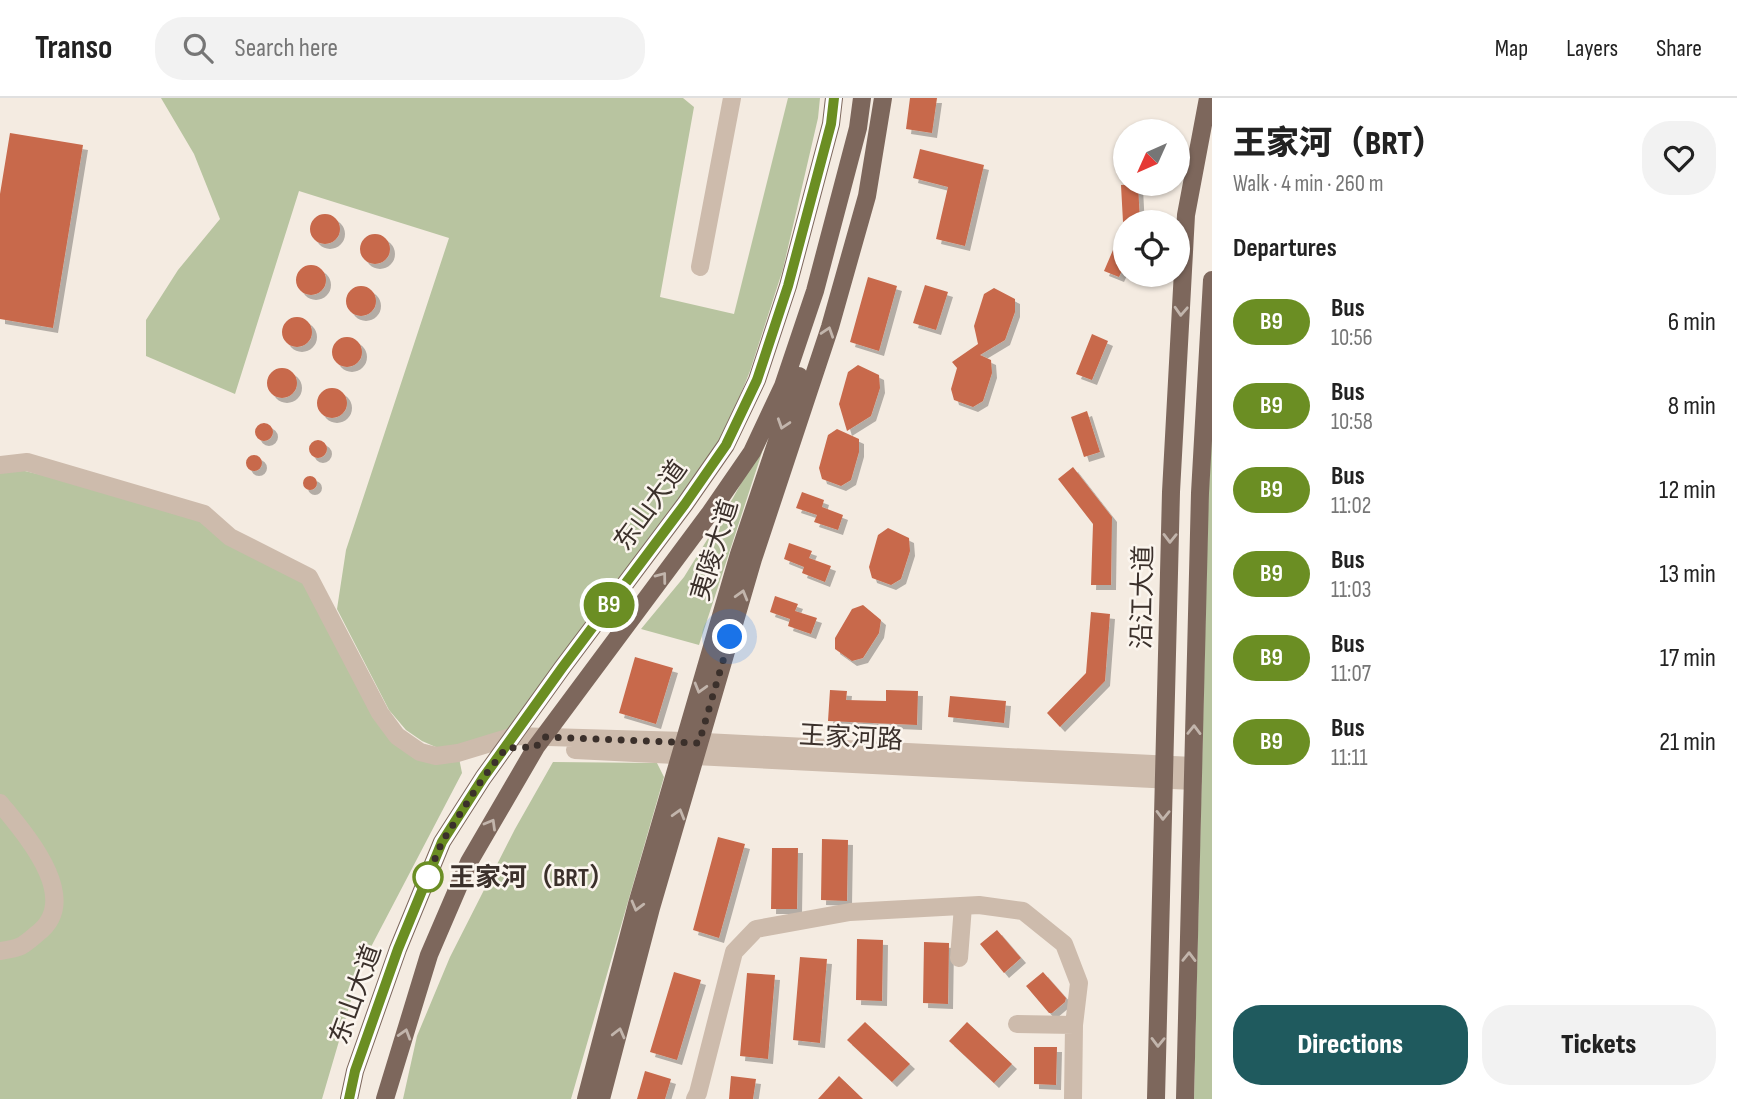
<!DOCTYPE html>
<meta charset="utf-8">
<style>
body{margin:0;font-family:"Sofia Sans Condensed","Noto Sans SC",sans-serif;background:#f2f2f2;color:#222;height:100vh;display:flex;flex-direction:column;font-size:26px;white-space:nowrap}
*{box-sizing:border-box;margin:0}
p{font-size:23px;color:#767676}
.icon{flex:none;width:38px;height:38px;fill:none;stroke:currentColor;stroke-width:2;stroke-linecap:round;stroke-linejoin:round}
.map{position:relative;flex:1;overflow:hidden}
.details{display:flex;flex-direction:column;background:#fff;width:525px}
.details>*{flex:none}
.badge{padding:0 14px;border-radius:23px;font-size:24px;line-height:46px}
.needle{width:46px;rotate:225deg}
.controls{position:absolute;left:1113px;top:21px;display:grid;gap:14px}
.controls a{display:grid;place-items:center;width:77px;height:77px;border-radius:50%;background:#fff;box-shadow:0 2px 5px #0004;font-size:35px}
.you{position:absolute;width:35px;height:35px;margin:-18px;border:5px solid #fff;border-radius:50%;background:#1a73e8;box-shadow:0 0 0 10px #1a73e833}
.map>.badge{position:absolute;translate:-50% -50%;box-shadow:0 0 0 4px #fff}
h2{padding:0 21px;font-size:26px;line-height:63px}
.round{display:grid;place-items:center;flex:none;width:74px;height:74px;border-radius:28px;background:#f2f2f2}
.overview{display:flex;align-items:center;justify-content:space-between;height:119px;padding:0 21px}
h1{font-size:33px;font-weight:800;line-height:52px}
.button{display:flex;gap:14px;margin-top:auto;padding:14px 21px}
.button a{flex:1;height:80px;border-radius:28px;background:#1f5a5e;color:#fff;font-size:28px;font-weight:800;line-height:80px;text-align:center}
.button a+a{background:#f2f2f2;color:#222}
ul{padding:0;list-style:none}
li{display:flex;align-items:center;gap:21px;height:84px;padding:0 21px}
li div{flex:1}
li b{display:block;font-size:26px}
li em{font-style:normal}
li .badge{min-width:77px;font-weight:700;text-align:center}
header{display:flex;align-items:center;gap:42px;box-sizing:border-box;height:98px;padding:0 35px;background:#fff;border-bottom:2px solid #e0e0e0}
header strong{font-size:33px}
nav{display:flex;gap:38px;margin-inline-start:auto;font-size:24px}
.search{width:490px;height:63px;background:#f2f2f2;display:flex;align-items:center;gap:18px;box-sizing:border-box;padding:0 24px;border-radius:28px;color:#767676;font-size:26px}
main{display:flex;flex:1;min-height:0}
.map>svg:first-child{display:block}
</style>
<header>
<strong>Transo</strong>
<div class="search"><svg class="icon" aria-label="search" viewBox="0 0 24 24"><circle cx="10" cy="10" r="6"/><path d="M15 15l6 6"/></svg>Search here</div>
<nav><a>Map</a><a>Layers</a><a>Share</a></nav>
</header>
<main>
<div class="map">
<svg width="1212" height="1001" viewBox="0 0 1212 1001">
<defs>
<filter id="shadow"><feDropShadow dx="5" dy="5" stdDeviation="0" flood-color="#0004"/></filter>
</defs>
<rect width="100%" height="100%" fill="#f4ebe1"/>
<path fill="#b8c4a0" d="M161 0H683L694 9 660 199 734 216 788 0H820L818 20 783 171 750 273 722 343 511 635 458 650H438L422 643 406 632 389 612 337 511 346 452 449 140 299 93 235 296 146 258V222L178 172 220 121 194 56Z
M1212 316V1001H1194L1208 411Z
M768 336 699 547 641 531 684 479 733 400Z
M0 367 204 416 309 479 380 615 420 654 458 655 462 675 361 868 322 1001H0Z
M553 664 657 665 664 679 571 1001H403L417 938 450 859 515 731Z"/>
<path fill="#c8694b" filter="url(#shadow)" d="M910 0H937L932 35 906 31Z
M10 35 83 47 53 230 0 221V96Z
M920 51 984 67 965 148 936 141 948 89 913 80Z
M1138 86 1140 124H1125V166L1119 179 1104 173 1125 124H1123L1121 87Z
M310 131a15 15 0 1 1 30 0a15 15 0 1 1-30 0Z
M360 151a15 15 0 1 1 30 0a15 15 0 1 1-30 0Z
M296 182a15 15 0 1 1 30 0a15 15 0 1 1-30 0Z
M868 179 897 188 879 253 850 244Z
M925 187 948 194 936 232 913 225Z
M346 203a15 15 0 1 1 30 0a15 15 0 1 1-30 0Z
M994 190 1015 201V214L1005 242 980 257 991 262 992 275 983 303 973 309 954 302 951 291 957 270 952 264 978 246 974 228 984 196Z
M282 234a15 15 0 1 1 30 0a15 15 0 1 1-30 0Z
M1092 236 1108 243 1092 282 1076 276Z
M332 254a15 15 0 1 1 30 0a15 15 0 1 1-30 0Z
M858 267 879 277 880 290 871 318 847 333 839 306 848 274Z
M267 285a15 15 0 1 1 30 0a15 15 0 1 1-30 0Z
M317 305a15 15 0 1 1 30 0a15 15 0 1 1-30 0Z
M1087 313 1100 354 1084 359 1071 319Z
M255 334a9 9 0 1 1 18 0a9 9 0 1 1-18 0Z
M837 331 859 341V354L851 382 841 388 822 381 819 370 828 337Z
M309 351a9 9 0 1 1 18 0a9 9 0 1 1-18 0Z
M246 365a8 8 0 1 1 16 0a8 8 0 1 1-16 0Z
M1073 369 1112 419 1111 487H1091L1093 426 1058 381Z
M303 385a7 7 0 1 1 14 0a7 7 0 1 1-14 0Z
M802 394 824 402 822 409 843 417 838 432 814 424 817 417 796 410Z
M888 430 909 440 910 453 901 481 891 487 872 480 869 469 878 437Z
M789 445 812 453 809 460 831 468 825 484 802 475 804 469 784 461Z
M775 498 798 506 795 513 817 520 811 536 788 528 790 521 770 514Z
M863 507 881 522 879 535 863 560 852 563 835 551V540L852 511Z
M1091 514 1110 516 1105 583 1060 629 1047 615 1086 575Z
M635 559 673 570 656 626 619 615Z
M830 592 847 593 846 602 886 603V592L918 593 917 627 828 623Z
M950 598 1006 603 1004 625 948 619Z
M718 739 745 746 719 840 693 832Z
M822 741 848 742 847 803 821 802Z
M772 750H798L797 811H771Z
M997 832 1021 860 1004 875 980 846Z
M857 841 883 842 882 903 856 902Z
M924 844 949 845 948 906 923 905Z
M800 859 827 861 820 945 793 942Z
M674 874 701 882 677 962 650 954Z
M1043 874 1066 900 1065 904 1052 915H1049L1026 888Z
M747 875 775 877 768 961 740 958Z
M865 924 910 966 892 984 847 942Z
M967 924 1012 966 994 985 949 943Z
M1034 949H1057L1056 987 1034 986Z
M645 973 671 981 665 1001H637Z
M731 978 756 981 753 1001H729Z
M839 978 863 1001H818Z"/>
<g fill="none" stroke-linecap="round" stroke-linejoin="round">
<path stroke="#cdbbac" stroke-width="18" d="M700 169 732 0
M0 367 27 364 204 416 230 439 309 479 380 615 397 638 420 654 436 658 458 655 514 638 685 643 1193 668
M575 652 1193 683
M0 705C24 735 83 800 38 835 22 849 21 850 0 853
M959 860 963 808
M1017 926 1074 927
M695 1001 698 995 734 854 756 831 850 814 979 807 1023 813 1064 846 1079 885 1074 927 1073 1001"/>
<path stroke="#7d675c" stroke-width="18" d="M349 1001 355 973 398 851 442 744 483 680 562 570 685 406 726 347 757 282 788 188 831 26 834 0
M385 1001 429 857 469 764 536 649 710 415 752 354 783 288 815 193 858 30 862 0
M586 1001 637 806 739 456 799 278
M601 1001 651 810 753 461 830 229 867 98 883 0
M1156 1001 1171 394 1186 117 1208 0
M1185 1001 1200 395 1212 182"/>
</g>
<defs><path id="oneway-chevron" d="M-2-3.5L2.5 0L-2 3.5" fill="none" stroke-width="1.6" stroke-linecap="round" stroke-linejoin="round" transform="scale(1.75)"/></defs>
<g stroke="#c2b5ac">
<use href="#oneway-chevron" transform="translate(1181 213) rotate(93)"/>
<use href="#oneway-chevron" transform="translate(828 234) rotate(-72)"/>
<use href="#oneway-chevron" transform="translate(783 326) rotate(108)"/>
<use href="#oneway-chevron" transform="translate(1170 440) rotate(91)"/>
<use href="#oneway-chevron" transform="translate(662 479) rotate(-53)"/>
<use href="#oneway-chevron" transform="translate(742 497) rotate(-74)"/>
<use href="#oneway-chevron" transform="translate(700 590) rotate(106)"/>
<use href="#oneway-chevron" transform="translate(1194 632) rotate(-89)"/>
<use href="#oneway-chevron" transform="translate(679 716) rotate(-74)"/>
<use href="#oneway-chevron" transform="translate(1163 717) rotate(91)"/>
<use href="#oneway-chevron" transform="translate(491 726) rotate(-60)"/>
<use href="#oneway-chevron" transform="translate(637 808) rotate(105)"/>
<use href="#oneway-chevron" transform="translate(1189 859) rotate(-89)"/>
<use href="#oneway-chevron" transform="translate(619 935) rotate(-76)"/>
<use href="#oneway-chevron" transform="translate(405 936) rotate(-73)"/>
<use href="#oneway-chevron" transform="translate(1158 944) rotate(91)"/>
</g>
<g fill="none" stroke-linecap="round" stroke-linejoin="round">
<defs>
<path id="line" d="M349 1001 355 973 398 851 442 744 483 680 562 570 685 406 726 347 757 282 788 188 831 26 834 0"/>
</defs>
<use href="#line" stroke="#fff" stroke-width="16"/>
<use href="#line" stroke="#6b8e23" stroke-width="10"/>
<path stroke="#3b302b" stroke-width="7" stroke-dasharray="0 12.6" d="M428 779 424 787 442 744 483 680 506 650 536 649 543 639 699 645 730 539"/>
</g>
<circle fill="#fff" stroke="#6b8e23" stroke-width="3.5" cx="428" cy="779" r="14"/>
<g text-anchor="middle" stroke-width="5" stroke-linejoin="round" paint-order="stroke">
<g font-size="26" fill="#3b302b" stroke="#fbf5ee">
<text transform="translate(650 407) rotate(-54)" y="9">东山大道</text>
<text transform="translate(714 452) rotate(-73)" y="9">夷陵大道</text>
<text transform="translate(1142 499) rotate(-89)" y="9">沿江大道</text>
<text transform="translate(851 639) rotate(3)" y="9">王家河路</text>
<text transform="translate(355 896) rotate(-70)" y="9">东山大道</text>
</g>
<g font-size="26" font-weight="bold" fill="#3b302b" stroke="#fbf5ee" text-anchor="start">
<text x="449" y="788">王家河（BRT）</text>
</g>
</g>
</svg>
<div class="controls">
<a><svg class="needle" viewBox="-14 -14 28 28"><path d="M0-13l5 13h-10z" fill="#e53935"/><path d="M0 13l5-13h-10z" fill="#767676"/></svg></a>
<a><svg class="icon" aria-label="locate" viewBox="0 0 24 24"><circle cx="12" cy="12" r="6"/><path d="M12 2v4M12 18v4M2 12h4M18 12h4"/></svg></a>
</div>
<div class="you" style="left:730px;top:539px"></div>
<b class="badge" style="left:609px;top:507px;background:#6b8e23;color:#fff">B9</b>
</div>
<section class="details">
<div class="overview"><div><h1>王家河（BRT）</h1><p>Walk · 4 min · 260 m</p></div><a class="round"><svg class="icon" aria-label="heart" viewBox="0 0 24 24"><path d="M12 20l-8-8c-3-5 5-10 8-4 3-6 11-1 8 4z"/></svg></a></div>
<h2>Departures</h2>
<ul>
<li><span class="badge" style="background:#6b8e23;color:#fff">B9</span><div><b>Bus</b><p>10:56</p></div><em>6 min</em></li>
<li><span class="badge" style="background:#6b8e23;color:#fff">B9</span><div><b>Bus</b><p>10:58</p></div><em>8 min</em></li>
<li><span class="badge" style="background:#6b8e23;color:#fff">B9</span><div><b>Bus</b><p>11:02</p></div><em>12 min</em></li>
<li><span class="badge" style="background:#6b8e23;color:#fff">B9</span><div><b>Bus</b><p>11:03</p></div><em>13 min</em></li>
<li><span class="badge" style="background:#6b8e23;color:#fff">B9</span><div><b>Bus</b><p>11:07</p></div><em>17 min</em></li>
<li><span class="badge" style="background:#6b8e23;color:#fff">B9</span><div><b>Bus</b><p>11:11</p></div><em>21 min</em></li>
</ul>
<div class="button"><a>Directions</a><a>Tickets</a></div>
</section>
</main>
